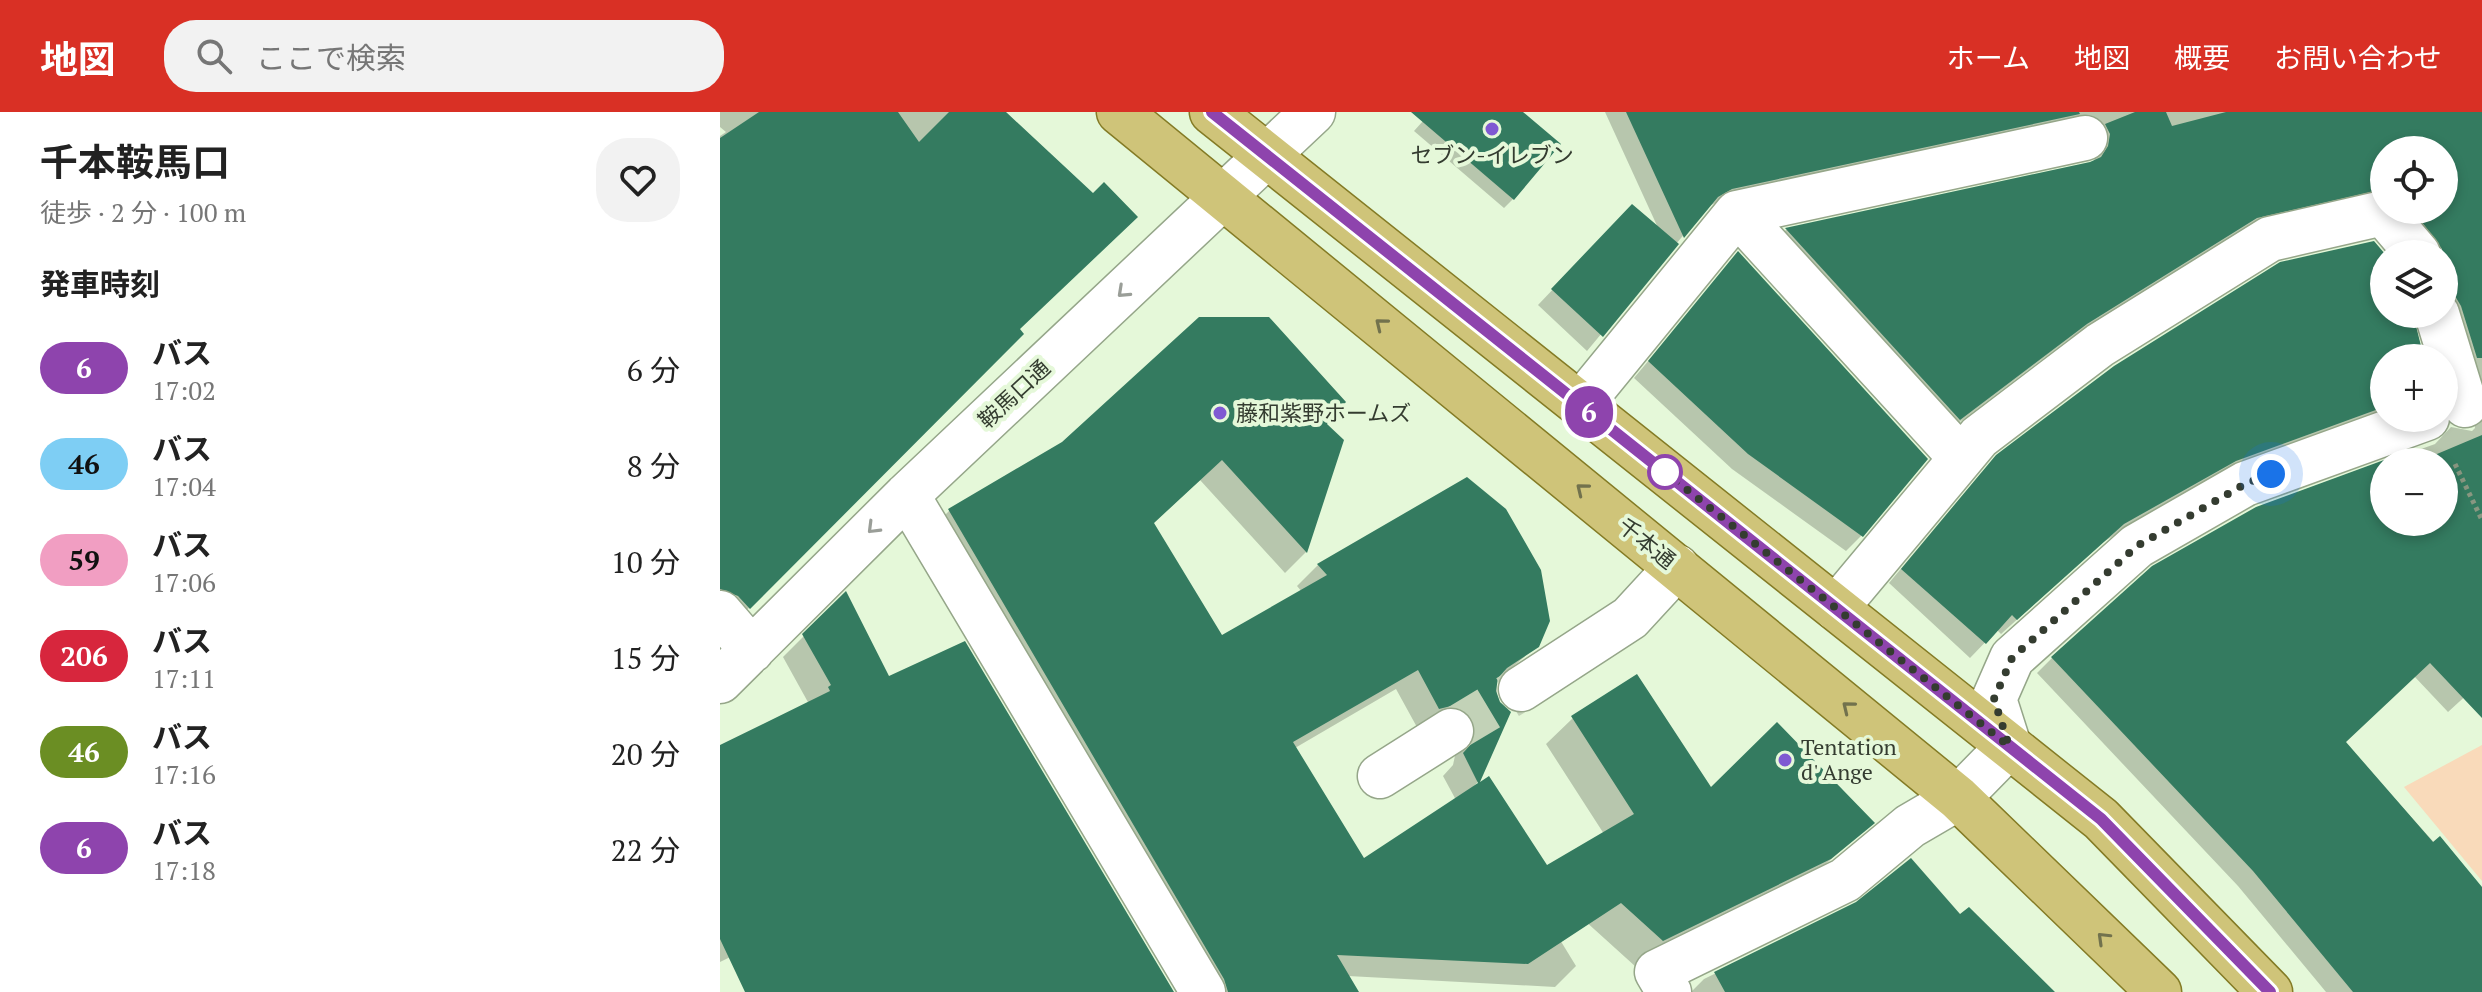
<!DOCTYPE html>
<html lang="ja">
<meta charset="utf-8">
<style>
body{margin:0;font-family:"PT Serif","Noto Sans JP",serif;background:#f2f2f2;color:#222;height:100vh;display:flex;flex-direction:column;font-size:30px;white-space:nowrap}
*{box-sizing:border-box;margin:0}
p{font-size:26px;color:#767676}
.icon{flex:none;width:44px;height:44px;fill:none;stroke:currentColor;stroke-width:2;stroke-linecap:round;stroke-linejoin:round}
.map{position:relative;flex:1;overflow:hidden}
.sheet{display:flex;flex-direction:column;background:#fff;width:720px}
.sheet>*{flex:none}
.badge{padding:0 16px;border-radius:26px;font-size:28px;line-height:52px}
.controls{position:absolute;left:1650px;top:24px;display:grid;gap:16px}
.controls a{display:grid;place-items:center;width:88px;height:88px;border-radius:50%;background:#fff;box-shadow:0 4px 12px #0003;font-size:40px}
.you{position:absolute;width:40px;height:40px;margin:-20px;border:6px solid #fff;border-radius:50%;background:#1a73e8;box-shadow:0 0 0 12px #1a73e833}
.map>.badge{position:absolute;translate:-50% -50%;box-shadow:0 0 0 4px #fff}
h2{padding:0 40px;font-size:30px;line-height:72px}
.round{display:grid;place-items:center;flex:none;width:84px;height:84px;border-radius:32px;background:#f2f2f2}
.headline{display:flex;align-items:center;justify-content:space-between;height:136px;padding:0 40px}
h1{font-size:38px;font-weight:700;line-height:60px}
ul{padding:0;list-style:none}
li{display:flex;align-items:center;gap:24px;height:96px;padding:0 40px}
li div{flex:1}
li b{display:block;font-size:30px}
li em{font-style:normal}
li .badge{min-width:88px;font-weight:700;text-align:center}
header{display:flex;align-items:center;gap:48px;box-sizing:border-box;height:112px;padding:0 40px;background:#d93025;color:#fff}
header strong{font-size:38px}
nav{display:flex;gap:44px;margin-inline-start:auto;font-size:28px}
.search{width:560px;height:72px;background:#f2f2f2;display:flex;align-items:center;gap:20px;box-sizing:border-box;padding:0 28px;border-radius:32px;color:#767676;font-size:30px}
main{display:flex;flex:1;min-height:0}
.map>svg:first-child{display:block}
</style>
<header>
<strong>地図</strong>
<div class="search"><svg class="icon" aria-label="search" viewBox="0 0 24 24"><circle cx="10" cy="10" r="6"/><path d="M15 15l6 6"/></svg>ここで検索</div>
<nav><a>ホーム</a><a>地図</a><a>概要</a><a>お問い合わせ</a></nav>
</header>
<main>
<section class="sheet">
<div class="headline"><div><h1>千本鞍馬口</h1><p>徒歩 · 2 分 · 100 m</p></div><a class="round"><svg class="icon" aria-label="heart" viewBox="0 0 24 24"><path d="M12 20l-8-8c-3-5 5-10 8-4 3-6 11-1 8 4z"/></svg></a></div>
<h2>発車時刻</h2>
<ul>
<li><span class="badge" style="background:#8e44ad;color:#fff">6</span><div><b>バス</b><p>17:02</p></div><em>6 分</em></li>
<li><span class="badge" style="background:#7ecef4;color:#111">46</span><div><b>バス</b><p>17:04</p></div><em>8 分</em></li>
<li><span class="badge" style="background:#f19ec2;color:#111">59</span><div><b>バス</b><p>17:06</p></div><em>10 分</em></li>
<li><span class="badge" style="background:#d7263d;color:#fff">206</span><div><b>バス</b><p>17:11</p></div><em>15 分</em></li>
<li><span class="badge" style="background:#6b8e23;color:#fff">46</span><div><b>バス</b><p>17:16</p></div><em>20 分</em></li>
<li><span class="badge" style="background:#8e44ad;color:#fff">6</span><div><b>バス</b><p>17:18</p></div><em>22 分</em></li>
</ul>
</section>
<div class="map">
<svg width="1762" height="880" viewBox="0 0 1762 880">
<rect width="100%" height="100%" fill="#e5f8d9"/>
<path fill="#f9daba" d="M1762 633V769L1684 675Z"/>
<path fill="#0003" fill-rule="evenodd" d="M0 0H279L297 218 301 222 12 513 0 503V24L6 20 0 15Z
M711 0H800L793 87 784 96 694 19Z
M885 0H1762V569L1728 600 1694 564 1624 630 1762 784V880H1606L1518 774 1317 561 1332 546 1664 350V410H1724V350H1665L1715 332 1731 315 1752 319 1755 316 1754 302 1724 202V142H1703L1664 98H1724V38H1664V98L1527 117 1349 227 1224 322 1051 133 1066 118 1371 52 1374 50 1375 36 1343 16 995 91 986 96 867 239 818 193 897 110 939 118Z
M1018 142 1142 423 1126 439 1012 357 914 266Z
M1664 202H1692L1704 246H1664V303L1495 365 1383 430 1281 522 1277 518 1250 546 1169 471 1261 361Z
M604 312 622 328 586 440 565 461 480 368 432 412 501 526 582 480 577 474 598 453 747 368 817 534 776 569 778 591 788 600 757 671 749 679 856 854 835 875 628 864 637 880H479L209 419 230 398ZM676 577 698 617 736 639 733 653 723 664 736 688 643 748 575 636Z
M125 483 168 567 452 880H57L37 832 0 850V636L89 592 63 545Z
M853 606 990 678 1152 711 1082 773 916 855 822 770 884 722 826 632Z
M1137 792 1240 804 1315 880H971L984 867Z"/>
<path fill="#347b60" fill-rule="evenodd" d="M39 0H178L199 30 229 0H286L373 81 384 70 418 105 300 217 304 222 30 497 18 484 0 477V26Z
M691 0H803L841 32 794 88Z
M906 0H1359L1360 2 1012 77 998 85 964 126Z
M1415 0H1446L1452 14 1506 0H1762V246H1757L1741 194 1735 184 1724 178 1722 137 1693 98H1724V38H1664V77L1537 106 1367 212 1240 308 1065 116 1370 50 1381 45 1388 34 1390 22 1385 12Z
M912 92 959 132 883 225 831 177Z
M1654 129 1665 142 1664 202H1693L1704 246H1664V295L1516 349 1404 412 1297 508 1292 503 1266 532 1181 457 1276 343 1394 254 1560 150Z
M1018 139 1208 347 1143 425 1028 342 928 249Z
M479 205H549L626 290 607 312 624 328 587 441 502 348 434 411 502 523 607 463 597 452 747 365 786 397 821 458 830 509 819 535 787 556 778 566 776 579 780 590 791 600 760 670 769 664 827 753 914 702 851 604 917 562 991 675 1057 610 1155 711 1111 747 943 829 901 791 808 852 617 843 639 880H508L504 867 228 397 342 330ZM698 558 719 597 731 594 742 597 752 606 756 617 753 630 743 641 758 671 644 746 573 630Z
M1762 323V606L1710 551 1626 630 1713 730 1720 724 1762 775V880H1633L1533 759 1331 545 1432 454 1536 395 1664 348V410H1724V350H1698Z
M126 479 169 564 245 529 454 880H25L0 827V633L110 579 108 575 111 573 82 522Z
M1191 746 1240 802 1249 795 1335 880H1005L994 860 1136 790Z"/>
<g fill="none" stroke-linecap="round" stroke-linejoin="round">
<path stroke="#c2d2b7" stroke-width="44" stroke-dasharray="44 22" stroke-linecap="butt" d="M731 619 801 577"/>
<defs>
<path id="minor" d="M1017 101 1241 346
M1717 202 1745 293
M860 293 1017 101 1365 26
M187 383 483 880
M1116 496 1259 325 1380 233 1550 127 1663 101 1698 142
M0 501 32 538
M0 569 187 383 593 0
M801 577 910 506 957 455
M660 664 731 619
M949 880 937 860 1125 768 1190 714 1238 686 1289 634 1274 587 1292 546 1417 434 1525 372 1707 306"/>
<path id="major" d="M399 0 1238 686 1439 880
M492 0 1381 707 1550 880"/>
</defs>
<use href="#minor" stroke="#95a689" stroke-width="47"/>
<use href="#major" stroke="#847b25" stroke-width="47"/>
<path stroke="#899781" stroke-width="5" stroke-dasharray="4 4" stroke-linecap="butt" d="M1735 352 1762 408"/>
<use href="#minor" stroke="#fff" stroke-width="44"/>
<use href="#major" stroke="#cfc479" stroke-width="44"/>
</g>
<defs><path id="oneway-chevron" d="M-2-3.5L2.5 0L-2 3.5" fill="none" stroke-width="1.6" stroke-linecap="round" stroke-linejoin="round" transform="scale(2)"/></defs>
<g stroke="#9a9e98">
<use href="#oneway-chevron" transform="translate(403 180) rotate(137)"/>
<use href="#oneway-chevron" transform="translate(153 416) rotate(135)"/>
</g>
<g stroke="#72724d">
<use href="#oneway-chevron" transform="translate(661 212) rotate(-141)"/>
<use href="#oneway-chevron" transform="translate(862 377) rotate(-141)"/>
<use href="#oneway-chevron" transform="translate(1128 595) rotate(-141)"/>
<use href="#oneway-chevron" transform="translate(1383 826) rotate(-136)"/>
</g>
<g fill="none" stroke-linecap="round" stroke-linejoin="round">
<defs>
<path id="line" d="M492 0 1381 707 1550 880"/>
</defs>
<use href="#line" stroke="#fff" stroke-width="18"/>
<use href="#line" stroke="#8e44ad" stroke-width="12"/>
<path stroke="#343c30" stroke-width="8" stroke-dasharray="0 14.4" d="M945 360 1289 634 1274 587 1292 546 1417 434 1525 372 1551 362"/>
</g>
<g fill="#7f59d2" stroke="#e5f8d9" stroke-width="3">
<circle cx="772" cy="17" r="8"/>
<circle cx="500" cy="301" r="8"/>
<circle cx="1065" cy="648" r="8"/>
</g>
<circle fill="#fff" stroke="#8e44ad" stroke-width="4" cx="945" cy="360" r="16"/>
<g text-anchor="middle" stroke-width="8" stroke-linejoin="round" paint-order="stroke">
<g font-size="22" fill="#343c30" stroke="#e5f8d9" text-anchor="start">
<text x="772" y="51" text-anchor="middle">セブン-イレブン</text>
<text x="516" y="309">藤和紫野ホームズ</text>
<text x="1081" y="643">Tentation<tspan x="1081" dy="25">d' Ange</tspan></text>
</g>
<g font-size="22" fill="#343c30" stroke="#e5f8d9">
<text transform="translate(294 282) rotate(-43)" y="8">鞍馬口通</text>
<text transform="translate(927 431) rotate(39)" y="8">千本通</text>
</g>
</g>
</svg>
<div class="controls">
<a><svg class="icon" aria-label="locate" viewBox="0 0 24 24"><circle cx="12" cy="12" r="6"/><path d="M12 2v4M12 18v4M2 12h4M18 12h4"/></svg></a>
<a><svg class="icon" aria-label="layers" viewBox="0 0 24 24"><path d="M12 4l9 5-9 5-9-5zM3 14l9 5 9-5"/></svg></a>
<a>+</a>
<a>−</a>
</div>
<div class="you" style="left:1551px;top:362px"></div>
<b class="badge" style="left:869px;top:300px;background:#8e44ad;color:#fff">6</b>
</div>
</main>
